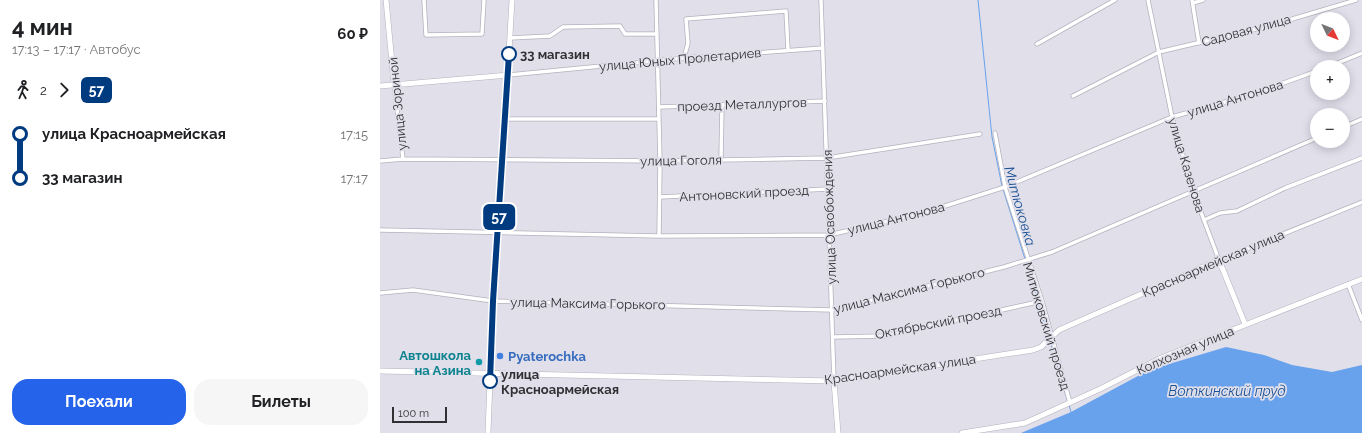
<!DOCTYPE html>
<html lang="ru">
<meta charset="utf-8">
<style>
body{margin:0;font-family:Raleway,sans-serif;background:#f6f6f6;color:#202124;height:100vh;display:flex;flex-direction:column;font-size:15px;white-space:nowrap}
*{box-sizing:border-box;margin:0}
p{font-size:13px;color:#757577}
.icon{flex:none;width:22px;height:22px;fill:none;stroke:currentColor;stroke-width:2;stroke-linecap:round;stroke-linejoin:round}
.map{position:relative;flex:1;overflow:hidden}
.sheet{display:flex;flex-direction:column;background:#fff;width:380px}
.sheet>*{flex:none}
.badge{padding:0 8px;border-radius:6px;font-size:14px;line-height:26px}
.needle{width:26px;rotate:133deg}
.fabs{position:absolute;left:930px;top:12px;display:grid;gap:8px}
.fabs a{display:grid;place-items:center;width:40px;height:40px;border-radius:50%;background:#fff;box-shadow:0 2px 10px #0003;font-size:20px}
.scale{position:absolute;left:12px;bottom:10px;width:55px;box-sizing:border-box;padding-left:4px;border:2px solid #313135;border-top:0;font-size:11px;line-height:14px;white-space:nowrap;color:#313135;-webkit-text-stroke:3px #e0dfea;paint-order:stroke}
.map>.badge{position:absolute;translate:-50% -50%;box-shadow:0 0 0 2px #fff}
.legs{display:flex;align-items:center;gap:6px;height:44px;padding:0 12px;font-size:13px}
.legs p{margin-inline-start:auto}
.summary{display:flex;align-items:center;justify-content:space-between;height:68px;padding:0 12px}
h1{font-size:22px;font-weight:700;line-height:30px}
.primary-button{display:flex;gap:8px;margin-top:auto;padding:8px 12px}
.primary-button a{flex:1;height:46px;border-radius:16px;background:#2563eb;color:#fff;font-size:16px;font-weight:700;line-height:46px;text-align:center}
.primary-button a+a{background:#f6f6f6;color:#202124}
ul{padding:0 12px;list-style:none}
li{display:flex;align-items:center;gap:14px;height:44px;font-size:15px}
li i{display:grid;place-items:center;width:6px;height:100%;margin:0 5px;background:currentColor}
li i::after{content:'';width:10px;height:10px;margin:-5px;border:3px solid;border-radius:50%;background:#fff}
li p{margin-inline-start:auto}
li:first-child i{background:linear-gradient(#0000 50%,currentColor 0)}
li:last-child i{background:linear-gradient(currentColor 50%,#0000 0)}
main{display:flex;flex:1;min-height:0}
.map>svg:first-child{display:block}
</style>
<main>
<section class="sheet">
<div class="summary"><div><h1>4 мин</h1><p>17:13 – 17:17 · Автобус</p></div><b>60 ₽</b></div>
<div class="legs"><svg class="icon" aria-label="walk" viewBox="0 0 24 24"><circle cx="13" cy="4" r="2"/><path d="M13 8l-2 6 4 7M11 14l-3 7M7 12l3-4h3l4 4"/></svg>2<svg class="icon" aria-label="forward" viewBox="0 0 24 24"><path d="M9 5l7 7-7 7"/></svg><b class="badge" style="background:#003b80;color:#fff">57</b></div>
<ul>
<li><i style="color:#003b80"></i><b>улица Красноармейская</b><p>17:15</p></li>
<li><i style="color:#003b80"></i><b>33 магазин</b><p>17:17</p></li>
</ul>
<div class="primary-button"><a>Поехали</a><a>Билеты</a></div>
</section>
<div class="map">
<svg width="982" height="433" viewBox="0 0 982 433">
<rect width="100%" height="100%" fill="#e0dfea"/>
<path fill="#69a2ec" d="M846 347 884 355 912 365 952 372 982 365V433H641L691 412 769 370Z"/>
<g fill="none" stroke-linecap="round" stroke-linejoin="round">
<path stroke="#69a2ec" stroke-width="1" d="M598 0 612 137 622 186
M623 189 645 259
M646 262 658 301
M658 304 669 337
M670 342 688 402
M689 405 691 412"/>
<defs>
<path id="street" d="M44 0 46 35 102 34 104 0
M276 0 280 161 279 236
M441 0 454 381
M768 0 792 117 813 191 839 260 982 202
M812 0 819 43
M813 3 823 0
M130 38 170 36 183 27 240 26 245 34H277
M657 44 735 0
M304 58 308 43 306 19 406 11 408 50
M948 67 982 53
M129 75 304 58 443 48
M14 84 23 159
M693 96 779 52 889 26 976 0
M279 107 445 101
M125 119H279
M963 127 982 119
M615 133 625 187 662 301 690 403
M341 160 342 105
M0 161 23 159 280 161 447 158 600 134
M280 197 448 189
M824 220 840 213 857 211 905 188 982 158
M0 230 279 236 449 235 543 213 625 187 792 117 870 95 937 71
M968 284 982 320
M0 293 33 290 113 301 452 310 624 267 672 252 937 138
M453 337 505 336 662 301"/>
<path id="secondary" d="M6 0 14 84
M0 86 129 75
M0 371 454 381 653 350 661 347 679 330 839 260 865 324
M454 381 458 433
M108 433C113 288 124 144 132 0
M582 433 645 423 720 389 781 358 982 279"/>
</defs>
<use href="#street" stroke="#b3b2bd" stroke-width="5"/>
<use href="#secondary" stroke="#b3b2bd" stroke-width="6"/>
<use href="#street" stroke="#fff" stroke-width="3.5"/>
<use href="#secondary" stroke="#fff" stroke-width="5"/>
</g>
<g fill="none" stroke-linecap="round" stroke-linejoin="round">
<defs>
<path id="line-1" d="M110 381 113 301 129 54"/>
</defs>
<use href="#line-1" stroke="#fff" stroke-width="9"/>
<use href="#line-1" stroke="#003b80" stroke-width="6"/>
</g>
<g fill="#fff" stroke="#003b80" stroke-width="2">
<circle cx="129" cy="54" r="7"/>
<circle cx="110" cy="381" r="7"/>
</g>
<circle fill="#3f7fe0" stroke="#e0dfea" stroke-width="1.5" cx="120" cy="356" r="4"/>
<circle fill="#0f9aa8" stroke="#e0dfea" stroke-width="1.5" cx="99" cy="362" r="4"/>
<g text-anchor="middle" stroke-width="3.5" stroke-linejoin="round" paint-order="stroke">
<g font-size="13" fill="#313135" stroke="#e0dfea">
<text transform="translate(866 30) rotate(-15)" y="5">Садовая улица</text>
<text transform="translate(300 59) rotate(-5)" y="5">улица Юных Пролетариев</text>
<text transform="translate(855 98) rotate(-17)" y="5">улица Антонова</text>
<text transform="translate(17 104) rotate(-96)" y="5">улица Зориной</text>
<text transform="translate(362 104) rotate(-2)" y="5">проезд Металлургов</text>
<text transform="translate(301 160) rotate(-1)" y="5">улица Гоголя</text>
<text transform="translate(807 165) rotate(73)" y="5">улица Казенова</text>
<text transform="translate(364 193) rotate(-3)" y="5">Антоновский проезд</text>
<text transform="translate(449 217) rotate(-92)" y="5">улица Освобождения</text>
<text transform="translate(516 218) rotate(-14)" y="5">улица Антонова</text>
<text transform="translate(833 263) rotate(-23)" y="5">Красноармейская улица</text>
<text transform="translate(529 290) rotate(-14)" y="5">улица Максима Горького</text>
<text transform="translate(208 303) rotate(1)" y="5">улица Максима Горького</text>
<text transform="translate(558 322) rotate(-11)" y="5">Октябрьский проезд</text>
<text transform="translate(667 326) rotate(73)" y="5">Митюковский проезд</text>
<text transform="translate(805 350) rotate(-23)" y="5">Колхозная улица</text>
<text transform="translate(520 369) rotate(-8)" y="5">Красноармейская улица</text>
</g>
<g font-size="13" font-weight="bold" fill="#313135" stroke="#e0dfea" text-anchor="start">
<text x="140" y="59">33 магазин</text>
<text x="121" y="379">улица<tspan x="121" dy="15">Красноармейская</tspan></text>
</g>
<g font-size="13" font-weight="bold" fill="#0d838f" stroke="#e0dfea" text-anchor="end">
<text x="91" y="360">Автошкола<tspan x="91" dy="15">на Азина</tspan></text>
</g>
<g font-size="13" font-weight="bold" fill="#366cbe" stroke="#e0dfea" text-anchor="start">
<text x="128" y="361">Pyaterochka</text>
</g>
<g font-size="14" font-style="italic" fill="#1a5194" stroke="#e0dfea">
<text transform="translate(640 206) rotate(74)" y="5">Митюковка</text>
<text x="847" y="396">Воткинский пруд</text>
</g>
</g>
</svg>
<div class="fabs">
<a><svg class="needle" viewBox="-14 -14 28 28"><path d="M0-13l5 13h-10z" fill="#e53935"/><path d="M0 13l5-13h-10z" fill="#757577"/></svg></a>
<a>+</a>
<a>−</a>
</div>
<div class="scale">100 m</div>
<b class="badge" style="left:119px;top:217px;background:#003b80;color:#fff">57</b>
</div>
</main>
